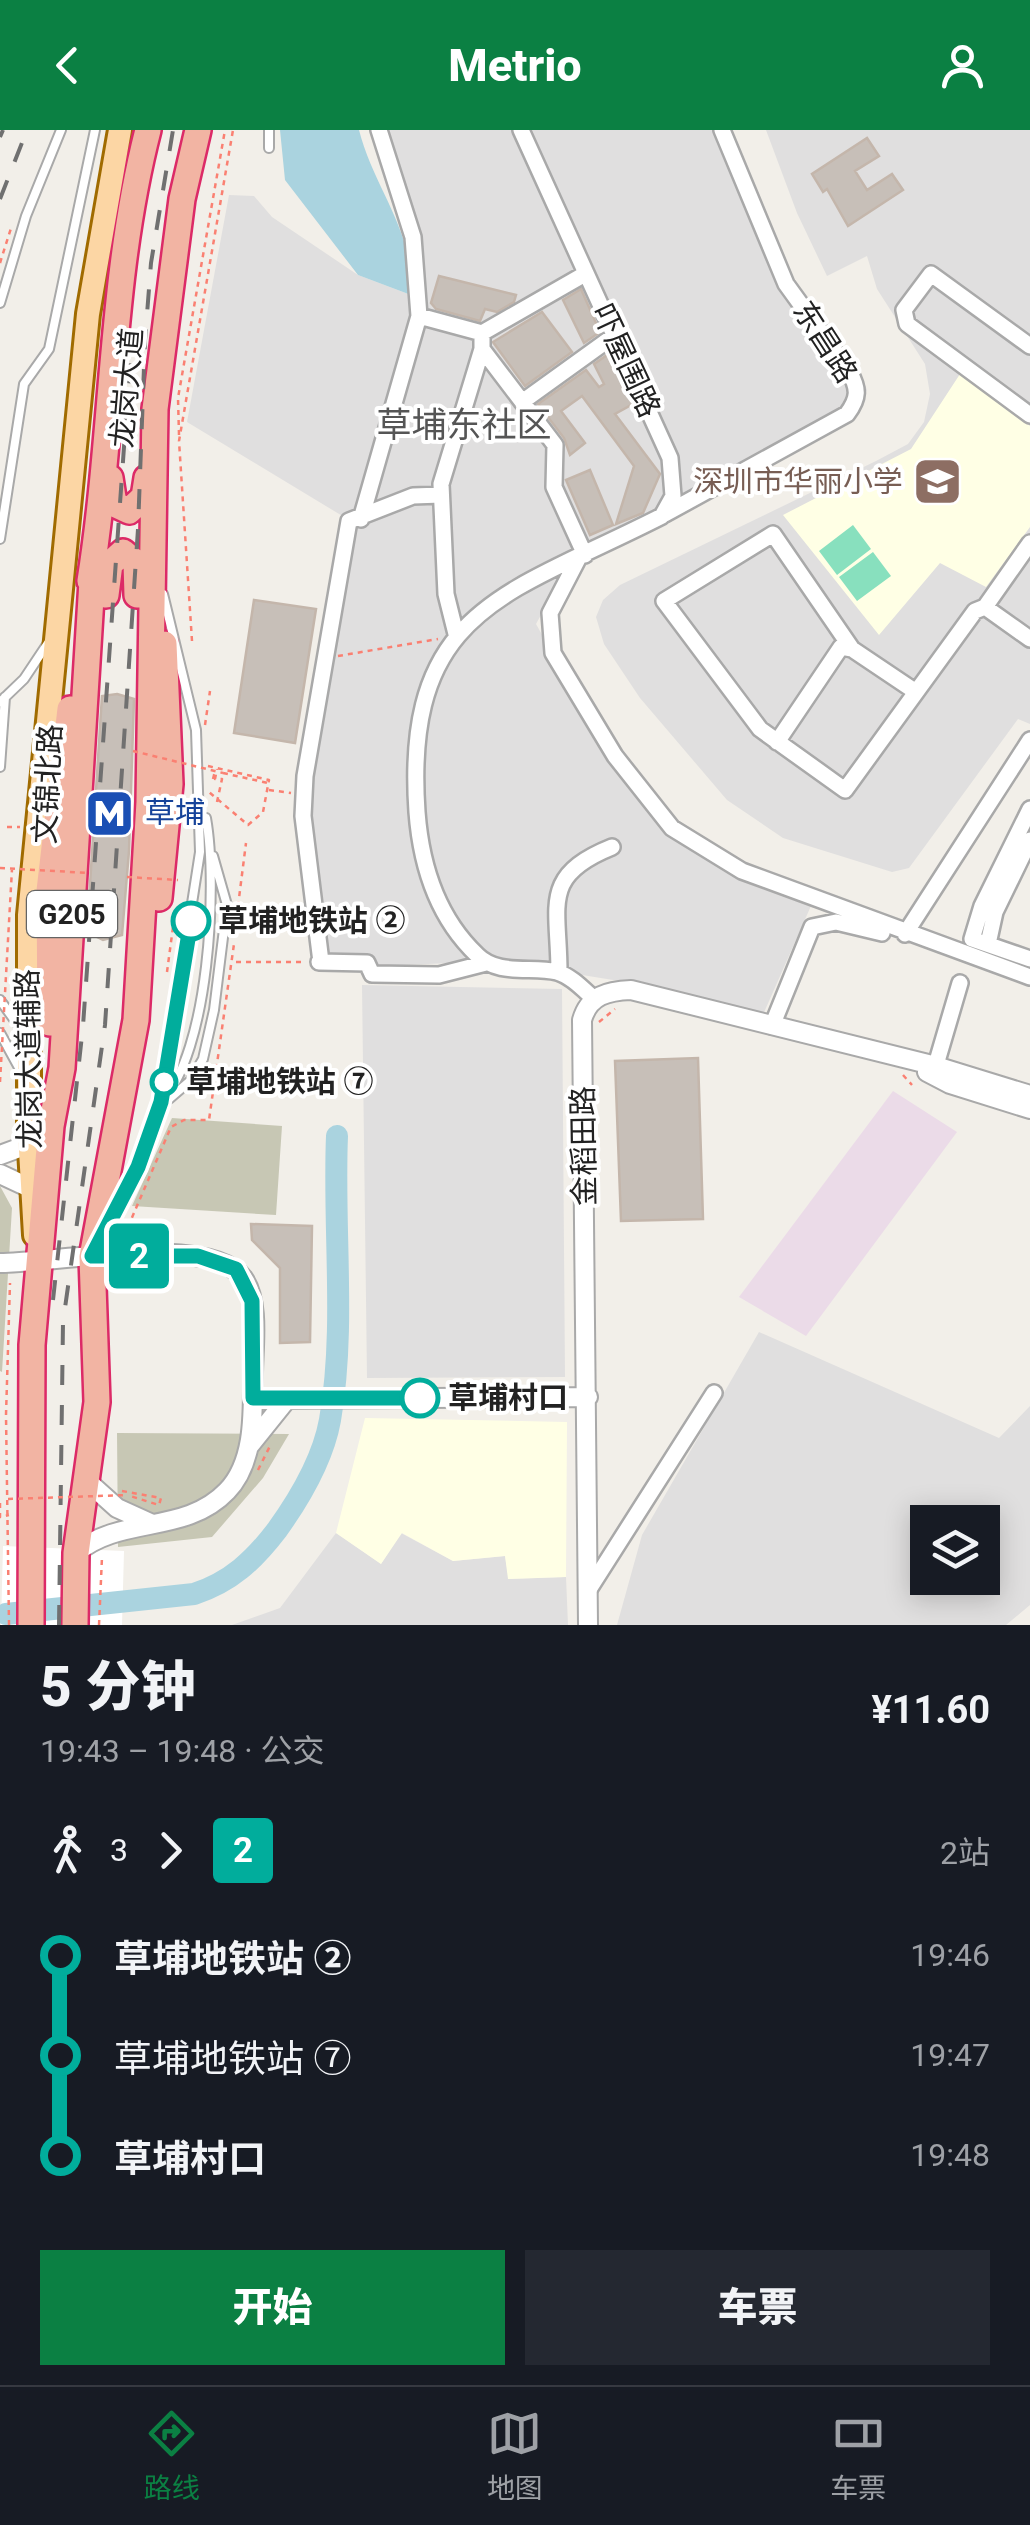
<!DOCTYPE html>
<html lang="zh">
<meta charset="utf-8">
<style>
body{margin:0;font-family:Roboto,"Noto Sans SC",sans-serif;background:#242831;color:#f1f3f6;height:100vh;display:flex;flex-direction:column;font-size:38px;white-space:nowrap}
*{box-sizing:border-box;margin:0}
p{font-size:32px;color:#9ea1a6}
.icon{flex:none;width:55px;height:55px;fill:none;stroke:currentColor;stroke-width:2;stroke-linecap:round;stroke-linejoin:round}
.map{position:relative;height:1495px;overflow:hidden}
.side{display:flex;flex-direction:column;background:#171b24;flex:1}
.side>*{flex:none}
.badge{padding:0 20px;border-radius:8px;font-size:35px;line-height:65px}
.tools{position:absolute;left:910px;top:1375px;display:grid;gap:20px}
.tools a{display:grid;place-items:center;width:90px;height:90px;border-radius:0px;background:#171b24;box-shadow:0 5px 25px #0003;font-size:50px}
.map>.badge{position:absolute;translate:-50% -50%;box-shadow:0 0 0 5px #fff}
.legs{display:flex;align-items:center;gap:15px;height:110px;padding:0 40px;font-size:32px}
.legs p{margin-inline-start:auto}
.headline{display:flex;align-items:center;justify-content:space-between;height:170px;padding:0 40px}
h1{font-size:55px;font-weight:800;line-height:75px}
.primary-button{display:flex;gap:20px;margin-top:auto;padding:20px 40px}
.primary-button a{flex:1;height:115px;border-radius:0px;background:#0b8043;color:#fff;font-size:40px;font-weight:800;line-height:115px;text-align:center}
.primary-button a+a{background:#242831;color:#f1f3f6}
ul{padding:0 40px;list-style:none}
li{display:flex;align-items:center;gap:35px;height:100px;font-size:38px}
li i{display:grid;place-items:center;width:15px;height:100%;margin:0 12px;background:currentColor}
li i::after{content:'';width:25px;height:25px;margin:-12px;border:8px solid;border-radius:50%;background:#171b24}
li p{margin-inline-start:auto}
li:first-child i{background:linear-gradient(#0000 50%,currentColor 0)}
li:last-child i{background:linear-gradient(currentColor 50%,#0000 0)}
header{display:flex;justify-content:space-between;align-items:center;height:130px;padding:0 40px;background:#0b8043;color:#fff;font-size:45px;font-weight:800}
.tabs{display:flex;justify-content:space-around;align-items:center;height:140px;border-top:2px solid #363941;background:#171b24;font-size:28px;color:#9ea1a6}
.tabs a{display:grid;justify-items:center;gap:5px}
.tabs .selected{color:#0b8043}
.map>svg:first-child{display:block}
</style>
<header><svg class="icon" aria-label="back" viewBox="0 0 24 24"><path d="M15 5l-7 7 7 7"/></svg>Metrio<svg class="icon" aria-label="person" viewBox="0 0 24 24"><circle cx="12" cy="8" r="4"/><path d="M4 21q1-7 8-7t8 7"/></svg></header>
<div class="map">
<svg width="1030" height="1495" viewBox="0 0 1030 1495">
<rect width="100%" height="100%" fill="#f2efe9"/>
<path fill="#e0dfdf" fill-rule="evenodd" d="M380 0H728L790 151 861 245 867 260 858 282 829 302 763 335 588 414 563 356 556 314 481 206 424 177 423 131Z
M766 0H1030V594L1018 589 909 738 892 742 783 708 727 670 640 568 604 514 596 487 603 470 620 455 876 331 908 314 924 292 930 264 925 234 877 159 867 126 827 146 797 83Z
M229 65 254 66 272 87 358 145 411 165 425 191 477 208 553 316 547 353 578 417 536 494 574 562 683 704 814 769 762 887 644 855 495 831 316 839 301 749 304 662 349 390 187 292Z
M362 855 562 859 565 1247 367 1248Z
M759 1202 999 1308 1030 1276V1475L1006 1495H617L642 1405ZM928 1392H982V1448H928Z
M336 1403 381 1434 401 1403 453 1431 505 1426 509 1449 566 1447 568 1495H232L280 1478Z"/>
<path fill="#ebdbe8" d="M893 961 957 1002 806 1206 739 1167Z"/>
<path fill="#ffffe5" d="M960 244 1030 296V397L986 457 940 433 879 505 783 385 911 319Z
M365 1288 567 1292 566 1447 508 1449 505 1426 453 1431 402 1403 381 1434 336 1403Z"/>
<path fill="#c7c7b4" d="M172 988 282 996 276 1085 132 1076Z
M0 1056 12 1078 2 1242 0 1241Z
M117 1303 289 1304 263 1348 212 1407 118 1417Z"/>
<path fill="#88e0be" d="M853 395 871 419 837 445 819 421Z
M873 422 891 446 857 471 839 447Z"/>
<path fill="#aad3df" d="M280 0H359C374 59 415 101 411 165L358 145 285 50Z"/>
<path fill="#fff" d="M3 1416 124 1421 122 1495H1Z"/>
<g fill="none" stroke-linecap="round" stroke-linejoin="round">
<path stroke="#aad3df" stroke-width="22" d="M6 1484 194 1464C231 1452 254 1430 277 1400 300 1368 323 1329 330 1290 346 1198 333 1099 337 1006"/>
</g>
<path fill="#c7bfb8" stroke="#c4b6ab" stroke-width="2.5" d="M867 8 879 26 855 41 867 60 892 44 903 60 848 96 827 59 823 62 812 44Z
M439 146 516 165 514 172 497 182 485 179 480 191 436 179 431 173Z
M581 159 600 202 584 213 563 170Z
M542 182 572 222 525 256 493 212Z
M610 223 633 274 615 284 660 344 643 383 616 394 634 336 582 266 561 281 585 313 570 325 564 308 538 274 586 240 599 257 604 254 594 234Z
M590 340 613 395 590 405 566 350Z
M254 470 316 479 295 613 234 603Z
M117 564 134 569 129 721 122 805 103 810 87 802 102 566Z
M698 928 703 1089 621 1091 615 931Z
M251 1094 312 1096 310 1212 280 1213V1138L252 1110Z"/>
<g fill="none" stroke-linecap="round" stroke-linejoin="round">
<defs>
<path id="service" d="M269 18V0
M0 173 26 86 61 0
M0 409 24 254 49 219 95 0
M0 572 24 549 48 513
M0 637 5 567
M0 870 21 899
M0 903 22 943
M169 969 190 951 203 929 214 880 227 775 213 726
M161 972C209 923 218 755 206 688
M110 1091 138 1037 161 972 200 722 196 600 163 464"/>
<path id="minor" d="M379 0 413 107 419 186 482 203V219L441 354 446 464 456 504
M521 0 670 328 673 366 662 386C507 465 403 478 417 682 421 735 437 787 477 825 498 846 531 836 557 842 571 846 583 859 593 868
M482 203 585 144
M1030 216 931 144 904 180 907 194 1030 285
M482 219 555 315 554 357 585 425
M522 272 615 205
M665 384 847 284C859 268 859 259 849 241L786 154 722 0
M361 389 419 186
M578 429 550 483 553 523 615 626 672 698 742 741 1030 847
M985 477 1030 413
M852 519 773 404 664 471 760 599 845 660 975 481 985 477 1030 509
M777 612 841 517 852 519 916 562
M1030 679 982 776 972 809 1030 829
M905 804 1030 610
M988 814 995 782 1030 710
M319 832 367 833 372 844 439 845 486 833
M321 832 303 686 305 646 349 391 413 366 441 365
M559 842C559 775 540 746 612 717
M772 896 812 797 836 792 882 803
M933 945 960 853
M588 1461 714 1263"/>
<path id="tertiary" d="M927 942 950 954 1030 979
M0 1025 19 1018 29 1003
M0 1044 30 1058
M0 1133C52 1133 212 1103 243 1148 260 1172 253 1217 253 1245 253 1283 255 1332 227 1361 185 1405 121 1385 76 1423
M253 1269 588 1267
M250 1315 287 1269
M88 1352 117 1378 150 1393
M588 1495 582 890C589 865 608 861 631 860L936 936 1030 965"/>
<path id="primary" d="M35 1105 29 1003V785L88 184 120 0"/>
<path id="trunk" d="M110 348 114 374 129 381 144 367 147 348
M90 451C114 301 110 147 148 0
M106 465 110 434 123 422 136 433 137 465
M159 768 170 654 164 514
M50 893 49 761 70 579
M31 1495 32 1215 51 996 62 938 93 435
M75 1495 76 1423 97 1272 92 1127 136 890 149 672 155 279 182 69 198 0"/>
</defs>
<use href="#service" stroke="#a9a9a9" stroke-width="12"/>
<use href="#minor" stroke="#a9a9a9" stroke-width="20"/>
<use href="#tertiary" stroke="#a9a9a9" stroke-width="22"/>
<use href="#primary" stroke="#a06b00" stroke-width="28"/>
<use href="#trunk" stroke="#dc2a67" stroke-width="30"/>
<path stroke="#fa8072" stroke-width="2.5" stroke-dasharray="5 5" stroke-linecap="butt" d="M0 133 12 95
M179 305 178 268 225 0
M192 511 179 311 233 0
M338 526 438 509
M205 595 210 561
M208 636 269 650 263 682 248 695 209 662
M223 643 268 653
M213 649 215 641
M269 660 291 663
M217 672 222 649H215L217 639
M7 697H20
M238 776 246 713
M236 832H303
M167 842 175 782
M599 892 615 879
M903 945 912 955
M124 1106 171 997 184 990H209L234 814
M258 1340 270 1316
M122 1361 161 1368 159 1375 130 1366
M0 1373V1387L9 1385
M9 1495 6 1285 10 1153
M99 1495 102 1427"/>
<use href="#service" stroke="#fff" stroke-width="8"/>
<use href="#minor" stroke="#fff" stroke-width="15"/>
<use href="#tertiary" stroke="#fff" stroke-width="18"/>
<use href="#primary" stroke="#fcd6a4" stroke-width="22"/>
<use href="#trunk" stroke="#f2b4a3" stroke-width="25"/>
<path stroke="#707070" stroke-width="4" stroke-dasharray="20 20" stroke-linecap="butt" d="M0 7 3 0
M0 69 27 0
M53 1170 83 896 132 204
M59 1495 63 1192 105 895 138 399 145 210 151 133 173 0"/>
<path stroke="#fa8072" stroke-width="2.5" stroke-dasharray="5 5" stroke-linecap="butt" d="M133 621 223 643
M0 738 90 743
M127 747 178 750
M0 952 12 739
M8 1369 127 1365"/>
</g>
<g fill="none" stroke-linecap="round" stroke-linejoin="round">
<defs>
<path id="line-1" d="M191 791 161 972 138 1037 92 1126H198L236 1139 252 1171 253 1268H420"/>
</defs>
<use href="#line-1" stroke="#fff" stroke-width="22"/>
<use href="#line-1" stroke="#01ad9c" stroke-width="15"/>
</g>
<defs>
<symbol id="school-square" viewBox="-11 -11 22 22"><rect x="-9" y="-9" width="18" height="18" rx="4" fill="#8d6e63" stroke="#fff"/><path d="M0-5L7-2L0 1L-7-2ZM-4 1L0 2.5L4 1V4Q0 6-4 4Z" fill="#fff"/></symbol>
<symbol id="metro-square" viewBox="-11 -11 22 22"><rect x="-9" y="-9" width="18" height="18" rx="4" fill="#1a4fb4" stroke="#fff"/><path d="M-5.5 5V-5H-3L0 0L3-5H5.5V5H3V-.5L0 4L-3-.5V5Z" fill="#fff"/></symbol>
</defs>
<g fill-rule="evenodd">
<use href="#school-square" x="910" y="324" width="55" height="55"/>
<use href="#metro-square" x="82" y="656" width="55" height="55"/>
</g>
<g fill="#fff" stroke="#01ad9c" stroke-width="5">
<circle cx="191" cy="791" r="18"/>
<circle cx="164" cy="952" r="12"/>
<circle cx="420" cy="1268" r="18"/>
</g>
<g text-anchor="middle" stroke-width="8" stroke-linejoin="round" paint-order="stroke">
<rect fill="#fff" stroke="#646464" stroke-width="2.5" x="27" y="761" width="90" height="46" rx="8"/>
<g font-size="28" font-weight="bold" fill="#222">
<text x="72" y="794">G205</text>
</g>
<g font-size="30" fill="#222" stroke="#fff">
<text transform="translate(825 212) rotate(57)" y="10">东昌路</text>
<text transform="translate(626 231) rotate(65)" y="10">吓屋围路</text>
<text transform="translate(127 258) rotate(-85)" y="10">龙岗大道</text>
<text transform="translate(48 654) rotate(-87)" y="10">文锦北路</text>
<text transform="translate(29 929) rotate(-91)" y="10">龙岗大道辅路</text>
<text transform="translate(584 1016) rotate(-91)" y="10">金稻田路</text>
</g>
<g font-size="30" fill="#785e54" stroke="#fff" text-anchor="end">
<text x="903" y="362">深圳市华丽小学</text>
</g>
<g font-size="30" fill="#164399" stroke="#fff" text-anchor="start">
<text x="145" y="693">草埔</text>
</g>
<g font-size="30" font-weight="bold" fill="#222" stroke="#fff" text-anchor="start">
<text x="218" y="801">草埔地铁站 ②</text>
<text x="186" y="962">草埔地铁站 ⑦</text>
<text x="448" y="1278">草埔村口</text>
</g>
<g font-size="35" fill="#555" stroke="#fff">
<text x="464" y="307">草埔东社区</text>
</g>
</g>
</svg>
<div class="tools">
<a><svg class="icon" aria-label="layers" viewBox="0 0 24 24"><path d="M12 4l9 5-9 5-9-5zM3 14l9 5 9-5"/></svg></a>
</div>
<b class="badge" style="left:139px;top:1126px;background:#01ad9c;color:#fff">2</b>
</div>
<section class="side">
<div class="headline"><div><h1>5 分钟</h1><p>19:43 – 19:48 · 公交</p></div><b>¥11.60</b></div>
<div class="legs"><svg class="icon" aria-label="walk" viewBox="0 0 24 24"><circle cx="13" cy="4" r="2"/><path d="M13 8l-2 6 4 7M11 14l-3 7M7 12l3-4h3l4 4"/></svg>3<svg class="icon" aria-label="forward" viewBox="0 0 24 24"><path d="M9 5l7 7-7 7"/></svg><b class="badge" style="background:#01ad9c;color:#fff">2</b><p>2站</p></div>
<ul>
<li><i style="color:#01ad9c"></i><b>草埔地铁站 ②</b><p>19:46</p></li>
<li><i style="color:#01ad9c"></i><span>草埔地铁站 ⑦</span><p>19:47</p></li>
<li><i style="color:#01ad9c"></i><b>草埔村口</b><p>19:48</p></li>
</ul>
<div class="primary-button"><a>开始</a><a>车票</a></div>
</section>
<nav class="tabs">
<a class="selected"><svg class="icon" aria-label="directions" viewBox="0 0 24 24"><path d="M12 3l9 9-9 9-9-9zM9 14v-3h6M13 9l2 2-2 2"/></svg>路线</a>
<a><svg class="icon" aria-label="map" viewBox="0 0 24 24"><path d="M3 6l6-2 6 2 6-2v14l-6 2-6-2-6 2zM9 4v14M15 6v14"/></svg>地图</a>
<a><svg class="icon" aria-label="tickets" viewBox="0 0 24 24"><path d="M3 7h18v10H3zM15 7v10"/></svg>车票</a>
</nav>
